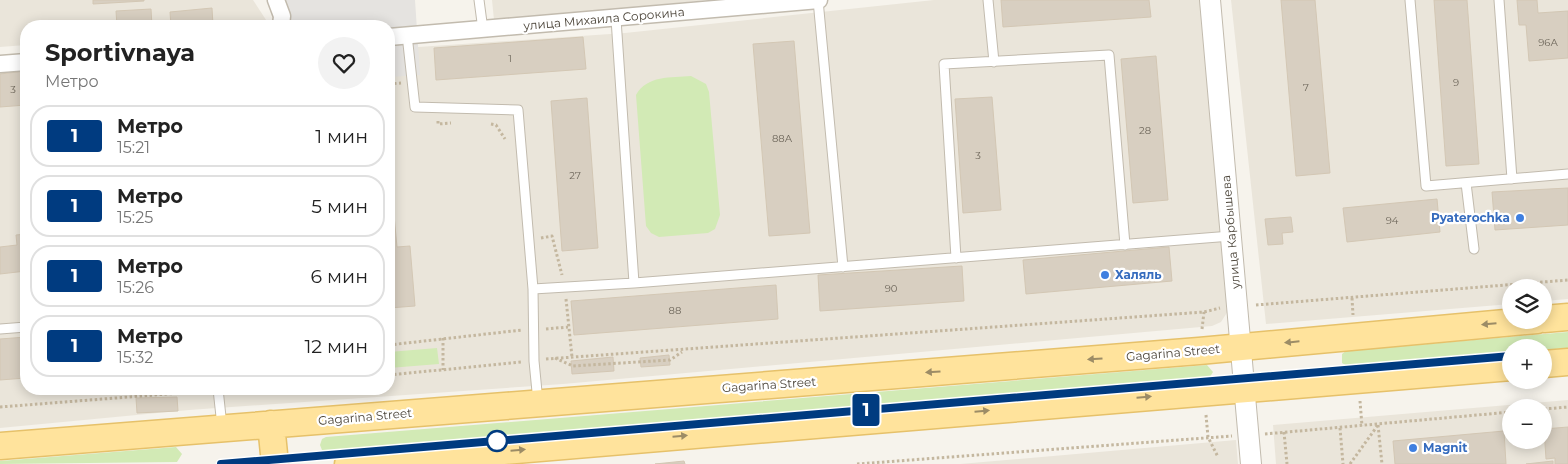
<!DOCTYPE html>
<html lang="ru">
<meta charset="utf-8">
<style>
body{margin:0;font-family:Montserrat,sans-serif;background:#f2f2f2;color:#222;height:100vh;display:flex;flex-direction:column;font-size:19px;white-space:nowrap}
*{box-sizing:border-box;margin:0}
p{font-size:16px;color:#767676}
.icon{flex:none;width:28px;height:28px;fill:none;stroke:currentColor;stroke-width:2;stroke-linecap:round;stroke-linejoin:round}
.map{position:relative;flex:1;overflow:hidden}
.panel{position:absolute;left:20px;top:20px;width:375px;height:375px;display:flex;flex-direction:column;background:#fff;border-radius:20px;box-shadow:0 2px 12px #0003}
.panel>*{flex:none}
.badge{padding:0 10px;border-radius:4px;font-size:18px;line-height:32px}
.buttons{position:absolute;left:1502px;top:279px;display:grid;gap:10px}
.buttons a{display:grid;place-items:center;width:50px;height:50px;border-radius:50%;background:#fff;box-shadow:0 2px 12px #0003;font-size:25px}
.map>.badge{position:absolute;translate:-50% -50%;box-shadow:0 0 0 2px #fff}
.round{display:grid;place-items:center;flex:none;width:52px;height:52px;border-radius:26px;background:#f2f2f2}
.overview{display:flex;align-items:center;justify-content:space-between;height:85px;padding:0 25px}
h1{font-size:24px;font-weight:700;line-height:38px}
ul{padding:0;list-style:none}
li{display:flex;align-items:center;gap:15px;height:62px;margin:0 10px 8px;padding:0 15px;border:2px solid #e0e0e0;border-radius:20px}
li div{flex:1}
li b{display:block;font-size:19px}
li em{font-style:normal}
li .badge{min-width:55px;font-weight:700;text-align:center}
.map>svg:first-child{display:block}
</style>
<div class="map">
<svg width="1568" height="464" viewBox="0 0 1568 464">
<rect width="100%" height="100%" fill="#f6f3ec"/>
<path fill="#eae5da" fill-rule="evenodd" d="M0 0H253L270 26H26V45L0 47Z
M492 0H708L494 20Z
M934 0H1206L1228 311 1221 322 1212 326 563 384 189 410 0 428V70L26 68V389H389V49L625 33Z
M1231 0H1568V299L1544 301V288H1511V304L1266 324Z
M1568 400V464H1276L1273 425ZM1511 408H1544V440H1511Z
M1236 440 1238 464H960Z"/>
<path fill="#d2eab5" d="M691 76 706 84 709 92 720 215 715 229 708 233 659 237 651 233 646 226 636 95C647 75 671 78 691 76Z
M1568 332V348L1544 350V348H1511V352L1347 366 1342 363V354L1346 351Z
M437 348 439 364 389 368V352Z
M1207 365 1213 372 1208 380 327 452 322 450 320 445 322 439 326 437Z
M176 447 182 454 177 462 0 464V461Z"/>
<path fill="#e5e3e0" d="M278 0H415L420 75 389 77V26H280Z"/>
<path fill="#d8cfc1" stroke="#d3c7b4" d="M93 0H144V1L93 4Z
M1001 0H1149L1151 17 1003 27Z
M1281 0H1315L1330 173 1296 176Z
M1434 0H1467L1479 164 1446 166Z
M1517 0H1537L1538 13 1568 11V58L1529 61 1526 25H1519Z
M212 8 213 25 171 26 170 12Z
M151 9 152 26H117L116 11Z
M583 37 586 69 436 80 434 48Z
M794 41 810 233 769 236 753 44Z
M1156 56 1168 200 1133 203 1121 59Z
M26 71V105L0 107V74Z
M992 97 1001 210 963 213 955 99Z
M587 98 598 248 562 251 551 101Z
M389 162 397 247 410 246 415 306 389 308Z
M1568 188V225L1495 230 1492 192Z
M1437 199 1440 232 1347 242 1343 208Z
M1291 217 1293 232 1282 233 1283 244 1268 245 1265 219Z
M26 234V271L0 274V247L17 245 16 235Z
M1169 247 1172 281 1026 294 1023 260Z
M962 266 964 301 820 311 818 275Z
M776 285 778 319 574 335 571 301Z
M26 337V378L0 380V339Z
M669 355 670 365 641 367 640 358Z
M613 357 614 371 572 374 571 361Z
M177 397 178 411 137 413 136 398Z
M1568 427V464H1555V458L1546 459 1544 429Z
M1504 431 1506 464H1395L1393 441Z
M684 461 685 464H655Z
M1553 461V464H1526Z"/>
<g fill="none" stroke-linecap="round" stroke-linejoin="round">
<defs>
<path id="service" d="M479 0 483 30
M818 0 843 267
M988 0 994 62
M1410 0 1426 186 1568 174
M1499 0 1512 179
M616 19 634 283
M407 35 415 107 518 110 533 289 534 361 538 402
M1466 183 1474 249
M956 258 944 64 1109 55 1125 245
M533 289 634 283 1231 236
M0 329 26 327
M218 389 222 426"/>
<path id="minor" d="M276 0 282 16 281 26
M389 37 819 0
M0 64 26 62"/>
<path id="tertiary" d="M1210 0 1251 464"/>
<path id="primary" d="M1544 319 1568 317
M1544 364 1568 362
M271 424 275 464
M0 446 1199 351 1537 320
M348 464 1511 367"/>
</defs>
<use href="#service" stroke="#c2bbae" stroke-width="11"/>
<use href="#minor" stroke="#c2bbae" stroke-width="19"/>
<use href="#tertiary" stroke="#c2bbae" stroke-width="22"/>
<use href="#primary" stroke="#e6c16a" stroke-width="29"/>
<path stroke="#c4b79f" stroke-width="3" stroke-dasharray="2.5 2.5" stroke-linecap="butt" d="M389 84 401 83
M438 121V124L451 123
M491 124 496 125 505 139
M541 238 552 236 562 275
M1352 298 1353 315
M566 299 572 357
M1256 305 1568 280
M546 329 568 327
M1202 329 1204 312
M443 338V370
M389 345 522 330
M555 358 573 366 670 360 682 352
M546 359 1204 312 1220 308
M389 375 522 362
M1360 401 1362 426
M0 407 206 391
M1544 409 1568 407
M1206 415 1208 437 1218 457
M1378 425 1382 464
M1340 428 1343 464
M1284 432 1287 464
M1265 434 1511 412
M857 464 1232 436
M1350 464 1378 425"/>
<use href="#service" stroke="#fff" stroke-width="9"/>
<use href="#minor" stroke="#fff" stroke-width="16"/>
<use href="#tertiary" stroke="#fff" stroke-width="20"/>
<use href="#primary" stroke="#ffe39c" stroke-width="26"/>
</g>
<defs><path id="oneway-solid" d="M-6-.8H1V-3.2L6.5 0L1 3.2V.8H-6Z" transform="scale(1.25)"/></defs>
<g fill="#9c8c66">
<use href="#oneway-solid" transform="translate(1489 324) rotate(175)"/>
<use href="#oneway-solid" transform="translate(1292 342) rotate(174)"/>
<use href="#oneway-solid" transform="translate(1095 359) rotate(176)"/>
<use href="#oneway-solid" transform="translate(933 372) rotate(176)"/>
<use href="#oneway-solid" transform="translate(1144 397) rotate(-5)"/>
<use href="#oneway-solid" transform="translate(982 411) rotate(-5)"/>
<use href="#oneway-solid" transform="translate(680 436) rotate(-5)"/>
<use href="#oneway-solid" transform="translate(518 450) rotate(-5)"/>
</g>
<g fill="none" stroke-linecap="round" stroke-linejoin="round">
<defs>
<path id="line" d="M221 464 1511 356"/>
</defs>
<use href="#line" stroke="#fff" stroke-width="11"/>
<use href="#line" stroke="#003b80" stroke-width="8"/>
</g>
<g fill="#3f7fe0" stroke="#fff" stroke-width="2">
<circle cx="1520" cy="218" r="5"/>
<circle cx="1105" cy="275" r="5"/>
<circle cx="1413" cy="448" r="5"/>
</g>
<circle fill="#fff" stroke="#003b80" stroke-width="2.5" cx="497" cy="441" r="10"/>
<g text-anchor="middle" stroke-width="4.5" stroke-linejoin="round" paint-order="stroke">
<g font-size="10" fill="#6e675b">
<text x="1548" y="46">96А</text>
<text x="510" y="62">1</text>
<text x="1456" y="86">9</text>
<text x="1306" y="91">7</text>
<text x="13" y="93">3</text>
<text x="1145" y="134">28</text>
<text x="782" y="142">88А</text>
<text x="978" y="159">3</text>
<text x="575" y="179">27</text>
<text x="1392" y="224">94</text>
<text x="891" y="292">90</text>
<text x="675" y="314">88</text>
</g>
<g font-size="12" fill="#4b4439" stroke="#fff">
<text transform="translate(604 19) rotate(-5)" y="4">улица Михаила Сорокина</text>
<text transform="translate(1231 232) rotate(-95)" y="4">улица Карбышева</text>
<text transform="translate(1173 353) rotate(-5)" y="4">Gagarina Street</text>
<text transform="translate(769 385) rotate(-4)" y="4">Gagarina Street</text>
<text transform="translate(365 417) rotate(-5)" y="4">Gagarina Street</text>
</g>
<g font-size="12" font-weight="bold" fill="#366cbe" stroke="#fff" text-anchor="start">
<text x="1510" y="222" text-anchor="end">Pyaterochka</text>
<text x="1115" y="279">Халяль</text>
<text x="1423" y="452">Magnit</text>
</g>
</g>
</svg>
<div class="buttons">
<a><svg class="icon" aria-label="layers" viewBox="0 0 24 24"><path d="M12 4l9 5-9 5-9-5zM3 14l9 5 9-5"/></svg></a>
<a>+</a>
<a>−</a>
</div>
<b class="badge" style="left:866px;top:410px;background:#003b80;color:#fff">1</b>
<section class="panel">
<div class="overview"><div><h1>Sportivnaya</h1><p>Метро</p></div><a class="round"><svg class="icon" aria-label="heart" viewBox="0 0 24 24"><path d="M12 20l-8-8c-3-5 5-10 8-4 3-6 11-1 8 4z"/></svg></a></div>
<ul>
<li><span class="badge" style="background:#003b80;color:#fff">1</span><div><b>Метро</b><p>15:21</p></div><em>1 мин</em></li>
<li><span class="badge" style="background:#003b80;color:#fff">1</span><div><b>Метро</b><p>15:25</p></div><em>5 мин</em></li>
<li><span class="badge" style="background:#003b80;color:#fff">1</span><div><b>Метро</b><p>15:26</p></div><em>6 мин</em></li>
<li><span class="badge" style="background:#003b80;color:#fff">1</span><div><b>Метро</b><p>15:32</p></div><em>12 мин</em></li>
</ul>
</section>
</div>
